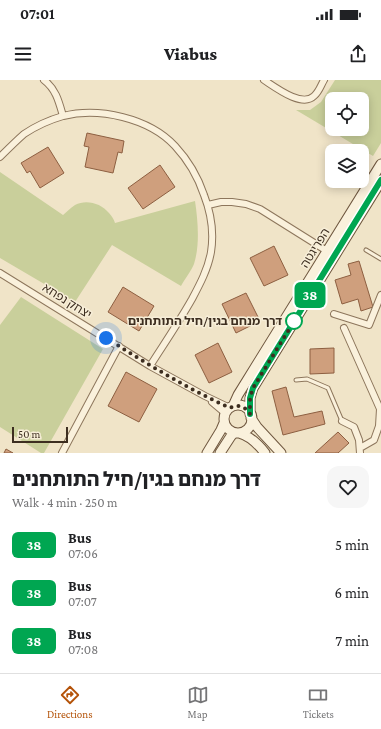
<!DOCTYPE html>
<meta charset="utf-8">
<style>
body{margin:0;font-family:"Crimson Pro","Noto Sans Hebrew",serif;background:#f6f6f6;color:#202124;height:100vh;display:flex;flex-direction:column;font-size:15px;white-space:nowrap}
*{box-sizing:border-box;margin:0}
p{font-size:13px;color:#757577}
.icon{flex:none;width:22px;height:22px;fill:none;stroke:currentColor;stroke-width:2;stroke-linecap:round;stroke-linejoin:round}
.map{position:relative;height:373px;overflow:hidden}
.sheet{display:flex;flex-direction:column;background:#fff;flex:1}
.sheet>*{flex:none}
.badge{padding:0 8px;border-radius:6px;font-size:14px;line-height:26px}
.fabs{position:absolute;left:325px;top:12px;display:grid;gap:8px}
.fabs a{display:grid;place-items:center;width:44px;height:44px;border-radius:8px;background:#fff;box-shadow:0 2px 10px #0003;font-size:20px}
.scale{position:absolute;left:12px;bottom:10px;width:56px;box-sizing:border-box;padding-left:4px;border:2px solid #3d2e20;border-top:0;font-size:11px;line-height:14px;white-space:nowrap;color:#3d2e20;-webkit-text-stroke:3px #f7eed8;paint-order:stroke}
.you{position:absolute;width:20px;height:20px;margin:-10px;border:3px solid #fff;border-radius:50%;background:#1a73e8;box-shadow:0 0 0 6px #1a73e833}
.map>.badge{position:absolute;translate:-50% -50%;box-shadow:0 0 0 2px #fff}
.round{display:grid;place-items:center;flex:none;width:42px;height:42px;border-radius:12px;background:#f6f6f6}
.head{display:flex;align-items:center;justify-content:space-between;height:68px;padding:0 12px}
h1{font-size:19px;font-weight:800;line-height:30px}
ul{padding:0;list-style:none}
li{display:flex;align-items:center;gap:12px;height:48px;padding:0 12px}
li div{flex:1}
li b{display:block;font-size:15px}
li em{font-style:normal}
li .badge{min-width:44px;font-weight:700;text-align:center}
.status{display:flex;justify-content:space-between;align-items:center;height:28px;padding:0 20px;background:#fff;direction:ltr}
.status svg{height:11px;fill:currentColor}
header{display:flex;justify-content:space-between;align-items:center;height:52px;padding:0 12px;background:#fff;font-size:18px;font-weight:800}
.menu{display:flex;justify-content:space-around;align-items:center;height:56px;border-top:1px solid #e0e0e0;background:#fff;font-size:11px;color:#757577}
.menu a{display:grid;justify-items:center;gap:2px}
.menu .on{color:#b45309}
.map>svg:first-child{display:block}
</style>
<div class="status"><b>07:01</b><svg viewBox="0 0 49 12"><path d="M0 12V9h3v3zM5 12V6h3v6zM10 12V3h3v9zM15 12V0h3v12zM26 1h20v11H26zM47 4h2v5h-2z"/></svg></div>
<header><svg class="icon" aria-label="menu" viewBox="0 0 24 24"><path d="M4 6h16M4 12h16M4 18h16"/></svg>Viabus<svg class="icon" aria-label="share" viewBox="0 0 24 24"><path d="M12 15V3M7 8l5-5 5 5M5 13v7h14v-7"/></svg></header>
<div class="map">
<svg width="381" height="373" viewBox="0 0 381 373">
<rect width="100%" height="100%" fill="#f0e4c8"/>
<path fill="#c9cf9b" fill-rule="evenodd" d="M335 0H381V63L373 76 296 30H310L321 22ZM332 19H362V49H332Z
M0 92 63 135C67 132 70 128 75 125 86 119 101 123 109 133 112 136 114 140 115 143L195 121C198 141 200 165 194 184 191 191 185 199 181 206L112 165 75 222 0 178Z
M21 217 103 269 44 373H41L0 347V245Z"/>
<path fill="#cf9f7d" stroke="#8d5f41" d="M87 53 124 61 122 73 118 72 113 93 85 87 89 67 84 66Z
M48 67 64 93 40 108 30 91 27 93 21 83Z
M160 85 175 107 143 129 128 108Z
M274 166 288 195 264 206 250 178Z
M359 181 373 227 361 231 358 219 342 224 335 200 351 195 348 184Z
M123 207 154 226 139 251 108 232Z
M246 213 260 241 236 253 222 224Z
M218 263 232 292 209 303 195 275Z
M334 268V293L310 294V269Z
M126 292 157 309 139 342 108 326Z
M286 307 294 337 322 331 325 344 283 355 272 311Z
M338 352 349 363 338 373H315Z
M6 369 13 373H4Z"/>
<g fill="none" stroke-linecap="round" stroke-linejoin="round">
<defs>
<path id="lane" d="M366 170 381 179
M296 300 307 299 328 308 342 341"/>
<path id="street" d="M44 0C56 9 59 22 63 36
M264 0C275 7 302 28 314 16 319 12 321 5 324 0
M0 77C8 69 16 61 24 54 36 46 49 40 63 36 99 27 149 38 175 66 188 80 198 97 204 115 211 133 214 153 211 172 208 189 200 204 192 219 179 242 164 264 150 286
M208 125 221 122H232L246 124 260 129 327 171
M0 193 150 286 205 316 230 328
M334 234 369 245 381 215
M344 248 380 329 379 346 374 360 360 368
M212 322 225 333
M342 341 354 347 359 360 360 373
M62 373 119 266"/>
<path id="secondary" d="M224 339a14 14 0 1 1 28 0a14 14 0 1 1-28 0Z
M233 326 238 315 381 84
M250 334V318L253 308 381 101
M251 338 257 347 281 373
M239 353C250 356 258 364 265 373
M207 373 221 350 224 343
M220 373 231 356 234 353"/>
</defs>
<use href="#lane" stroke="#8d765c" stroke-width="5"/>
<use href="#street" stroke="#8d765c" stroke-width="8"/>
<use href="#secondary" stroke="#6f573f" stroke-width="11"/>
<use href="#lane" stroke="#faf1dc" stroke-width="3"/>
<use href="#street" stroke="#faf1dc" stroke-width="6"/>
<use href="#secondary" stroke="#faf1dc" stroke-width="9"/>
</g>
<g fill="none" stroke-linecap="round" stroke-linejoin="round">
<defs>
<path id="line" d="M250 334V318L253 308 381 100"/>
</defs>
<use href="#line" stroke="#fff" stroke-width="9"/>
<use href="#line" stroke="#00a651" stroke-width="6"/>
<path stroke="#3d2e20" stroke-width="4" stroke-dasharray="0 7.2" d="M106 258C146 283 186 308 230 328 238 324 245 326 250 334V318L253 308 296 238 294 241"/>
</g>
<circle fill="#fff" stroke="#00a651" stroke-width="2" cx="294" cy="241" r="8"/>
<g text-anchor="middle" stroke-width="3" stroke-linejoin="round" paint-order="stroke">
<g font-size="12" fill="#3d2e20" stroke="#f7eed8">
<text transform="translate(315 168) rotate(-58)" y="4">הפריגטה</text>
<text transform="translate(67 221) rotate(32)" y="4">יצחק נפחא</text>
</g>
<g font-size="12" font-weight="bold" fill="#3d2e20" stroke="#f7eed8" text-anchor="end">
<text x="282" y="245">דרך מנחם בגין/חיל התותחנים</text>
</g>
</g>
</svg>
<div class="fabs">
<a><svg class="icon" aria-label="locate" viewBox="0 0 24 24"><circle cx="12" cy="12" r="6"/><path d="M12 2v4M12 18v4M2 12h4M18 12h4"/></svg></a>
<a><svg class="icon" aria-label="layers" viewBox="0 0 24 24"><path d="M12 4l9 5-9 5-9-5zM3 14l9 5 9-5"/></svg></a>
</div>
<div class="scale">50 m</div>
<div class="you" style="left:106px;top:258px"></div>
<b class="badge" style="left:310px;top:215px;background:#00a651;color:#fff">38</b>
</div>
<section class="sheet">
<div class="head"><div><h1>דרך מנחם בגין/חיל התותחנים</h1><p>Walk · 4 min · 250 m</p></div><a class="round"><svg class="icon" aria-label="heart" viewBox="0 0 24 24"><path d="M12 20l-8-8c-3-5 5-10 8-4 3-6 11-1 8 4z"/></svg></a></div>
<ul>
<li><span class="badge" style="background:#00a651;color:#fff">38</span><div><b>Bus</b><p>07:06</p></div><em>5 min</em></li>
<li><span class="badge" style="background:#00a651;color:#fff">38</span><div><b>Bus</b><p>07:07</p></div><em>6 min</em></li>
<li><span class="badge" style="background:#00a651;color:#fff">38</span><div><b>Bus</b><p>07:08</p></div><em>7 min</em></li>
</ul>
</section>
<nav class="menu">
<a class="on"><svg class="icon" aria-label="directions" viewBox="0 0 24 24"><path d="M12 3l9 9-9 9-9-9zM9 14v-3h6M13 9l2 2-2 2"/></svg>Directions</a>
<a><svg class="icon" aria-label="map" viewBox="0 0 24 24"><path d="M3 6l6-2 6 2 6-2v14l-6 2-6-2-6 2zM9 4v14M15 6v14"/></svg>Map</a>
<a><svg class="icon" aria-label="tickets" viewBox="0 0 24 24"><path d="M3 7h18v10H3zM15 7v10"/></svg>Tickets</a>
</nav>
